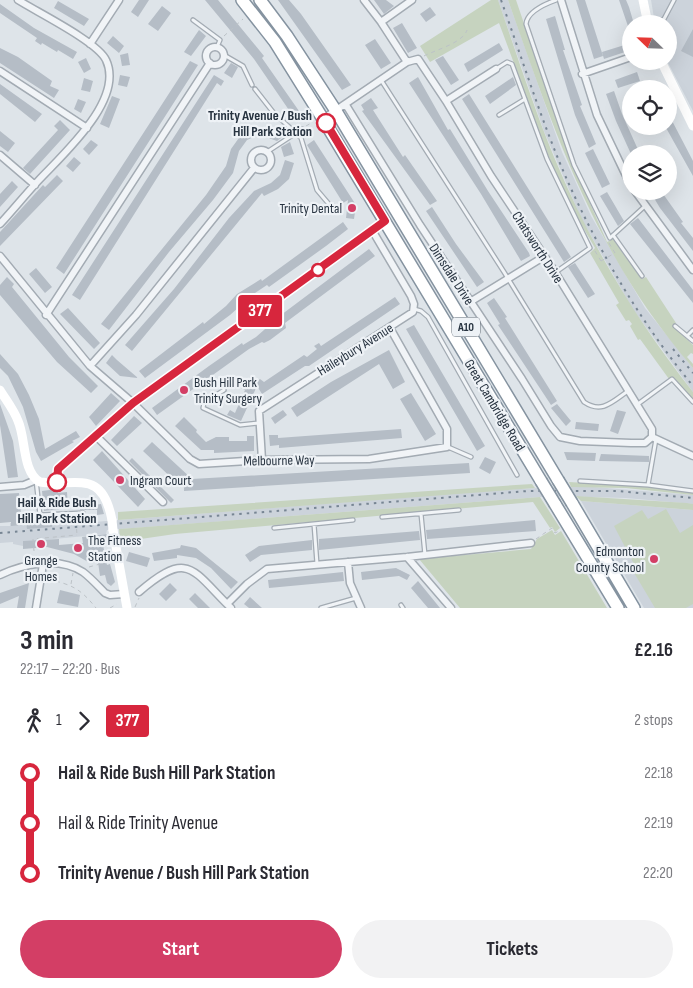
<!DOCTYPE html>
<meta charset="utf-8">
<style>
body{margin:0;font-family:"Sofia Sans Condensed",sans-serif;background:#f2f2f3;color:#2b2b33;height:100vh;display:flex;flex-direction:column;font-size:19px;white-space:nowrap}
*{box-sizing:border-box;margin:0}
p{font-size:16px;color:#7c7c81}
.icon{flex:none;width:28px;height:28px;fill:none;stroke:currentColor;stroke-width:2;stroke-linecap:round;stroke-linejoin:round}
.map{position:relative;height:608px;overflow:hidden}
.drawer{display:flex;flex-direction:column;background:#fff;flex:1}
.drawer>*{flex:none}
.badge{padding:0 10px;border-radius:4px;font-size:18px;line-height:32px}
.needle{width:32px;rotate:293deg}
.controls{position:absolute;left:622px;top:15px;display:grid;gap:10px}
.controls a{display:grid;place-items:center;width:55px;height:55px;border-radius:50%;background:#fff;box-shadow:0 5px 20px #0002;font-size:25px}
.map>.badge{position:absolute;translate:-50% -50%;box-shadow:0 0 0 2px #fff}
.legs{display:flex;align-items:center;gap:8px;height:55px;padding:0 20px;font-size:16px}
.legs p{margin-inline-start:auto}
.head{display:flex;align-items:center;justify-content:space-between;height:85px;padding:0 20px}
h1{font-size:28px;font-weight:700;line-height:38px}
.action{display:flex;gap:10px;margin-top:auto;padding:10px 20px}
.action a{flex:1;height:58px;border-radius:30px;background:#d33e65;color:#fff;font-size:20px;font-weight:700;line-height:58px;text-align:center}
.action a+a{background:#f2f2f3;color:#2b2b33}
ul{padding:0 20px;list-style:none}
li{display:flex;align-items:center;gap:18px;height:50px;font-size:19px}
li i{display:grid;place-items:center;width:8px;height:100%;margin:0 6px;background:currentColor}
li i::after{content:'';width:12px;height:12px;margin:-6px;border:4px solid;border-radius:50%;background:#fff}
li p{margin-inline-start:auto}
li:first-child i{background:linear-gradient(#0000 50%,currentColor 0)}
li:last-child i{background:linear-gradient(currentColor 50%,#0000 0)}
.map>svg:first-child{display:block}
</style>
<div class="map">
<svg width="693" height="608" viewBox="0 0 693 608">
<rect width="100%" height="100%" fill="#dee4e9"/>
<path fill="#ccd3db" d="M498 0H508L562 152 591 216 645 308 693 368V392L632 308 581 218 544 131Z
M651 0H693V111L667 61 669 24H655Z
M581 486 693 495V504L626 498 553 496 107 530 106 534 33 541V548L13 544V542L0 543V526H10V523L95 518V522L106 521 499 490Z
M581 501 693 510V608H644Z"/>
<path fill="#c6d3bf" d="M491 0H498C516 52 533 106 554 157 589 242 636 320 693 392V400L673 377 669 379 640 339 638 340 630 326 632 324 629 320 626 321 616 305 619 303 590 253 595 248 571 207 550 160 499 23 430 62 420 46Z
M508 0H516L568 153 607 242 613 239 642 279 646 277 676 323 673 326 693 345V354L691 353 687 357 693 364V368C595 254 557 139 508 0Z
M569 482 650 487 693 492V495L626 488 571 487Z
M532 484 535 488 118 520V512Z
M576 496 687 503 693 504V510L581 501Z
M540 497 560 528 555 532 552 527 550 528 533 502 175 534 120 542 119 529Z
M666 509 680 533 693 525V604L686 608H655L630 566 634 564 614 526 642 510 648 519Z
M552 530 555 535 561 531 607 608H460L419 559 531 549 537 539Z"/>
<path fill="#b5bdc6" d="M139 0H149L138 17 131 12Z
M205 0H218L264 56 262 58 299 111 293 116 254 59Z
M278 0H289L301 14 351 85 342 90Z
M374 0H386L394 6 384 14Z
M576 0H585L603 56 594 59Z
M619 0H626L629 7 634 24H631V35Z
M58 1 89 19 84 26 54 8Z
M0 4 34 28 77 52 73 59 58 50 57 52 42 43 41 45 35 41 37 38 0 13Z
M162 6 171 13 158 31 148 24Z
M430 7 436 15 426 22 420 14Z
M555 16 565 50H563L582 105 580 106 596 144 589 148 575 115 546 19Z
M402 23 417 48 408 53 393 28Z
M693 29V57L681 51Z
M199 30 206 36 191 56 184 52Z
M113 36 124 46 119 53 107 43Z
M375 39 391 63 381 69 365 45Z
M499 43 503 50 468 72 464 64Z
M631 43V50L604 59 602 52Z
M0 48 18 57 52 81 50 86 59 90 54 98 0 63Z
M128 53 130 65 122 66 120 55Z
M443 56 459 80 451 85 435 60Z
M86 58 91 69 84 73 78 62Z
M190 61 198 65 64 274 56 268Z
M231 63 238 67 232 78 224 73Z
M637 72 640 81 618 88 615 80Z
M120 75 130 77 127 87 118 85Z
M214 75 224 81 221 86 217 83 80 300 72 295Z
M418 77 448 130 450 129 488 191 529 253 530 256 521 261 481 194 409 83Z
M513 77 516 85 490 104 485 96Z
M84 78 93 81 90 92 81 90Z
M0 84 42 114 35 122 0 94Z
M614 91 622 114 640 154H631L616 121 606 94Z
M469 94 571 257 564 262 462 99Z
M112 96 120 99 109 128 100 124Z
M371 98 378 108 373 110 403 157 405 155 437 201 430 205 362 111 364 110 361 105Z
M78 99 86 102 81 113 74 109Z
M669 115 693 161V176L665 126H669Z
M60 120 70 130 30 174 23 168 58 130 54 126Z
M263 127 283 134 281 138 277 141 260 135Z
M254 130 256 136 247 140 239 151 233 173 213 200 169 252 109 330 101 324 206 195 226 166 231 149 241 135Z
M0 131 15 143 8 152 0 146Z
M91 140 98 145 89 155 83 149Z
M314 140 356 205 354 219 346 218 348 200 343 203 307 145Z
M290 142 294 154 284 157 281 147Z
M593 149 610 184 602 188 585 153Z
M74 157 81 163 73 172 66 166Z
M285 160 294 163 289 179 278 189 264 196 262 193 132 351 125 345 174 289 229 218 254 191 271 183 280 175Z
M57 175 63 181 0 246V232L43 185 45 187Z
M12 181 18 187 0 207V194Z
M654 191H661L683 222 681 223 693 238V251L660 208 651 193Z
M607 192 624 221 618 226 600 196Z
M432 207 456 244 484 282 477 287 426 211Z
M638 218 693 290V303L630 224Z
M343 222 348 229 326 246 269 287 267 285 255 293 230 315 145 378 139 371 203 322 204 324 226 306 237 294 261 279 262 281Z
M369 249 375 256 285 323 286 328 270 340 264 343 262 342 249 349 157 415 152 408 209 366 242 343 243 345 256 337 281 315Z
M575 263 595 294 588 298 568 267Z
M36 268 52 287 45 293 29 274Z
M7 277 14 284 12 287 69 357 98 386 91 393 57 362 0 295V285Z
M395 297 400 304 309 366H305L262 394 257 386 241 421 227 415 230 410 235 413 245 390 241 388 243 382 251 386 260 379 264 382 304 355 307 357 317 349 314 346 319 343 321 346Z
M494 298 507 317 505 318 557 401 551 405 498 325 500 324 487 303Z
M68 308 100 343 94 349 60 314Z
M414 325 485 446 477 451 406 329Z
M389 350 405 382 393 389 379 364 297 417 291 408 331 382Z
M0 354 18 374 29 395 39 419 45 449 76 431 80 437 72 441 74 442 41 461 36 452 23 407 8 376 0 368Z
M112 355 117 360 138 378 120 376 106 363Z
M111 393 120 401 96 426 89 417Z
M411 393 436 434 425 441 400 399Z
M0 404 13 441 18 477 8 478 0 425Z
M557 404 571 421 566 426 551 408Z
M283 410 287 415 275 424 271 418Z
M617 410 626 412 618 434 610 431Z
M134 416 142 423 117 446 111 440Z
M184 417 197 430 196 432 206 442 216 437H229V441H247V436H254V451L214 453V450H201L175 426Z
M576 422 599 424 598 431 575 429Z
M401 429 402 438 279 448V445L270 446 269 435H278V438Z
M152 442 192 479 469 463 470 473 184 491V478L178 484 143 451Z
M102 451 145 499 138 507 93 460Z
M564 452 596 453 595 461 567 460Z
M601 454 649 456V462L599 461Z
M485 457 496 462 490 474 479 468Z
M132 458 174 500 171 503 129 461Z
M57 489 58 493 67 492 68 508 44 511 42 491Z
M19 493 22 525 11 526V522L0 523V494Z
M101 504 104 514 97 515V510H80V507Z
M45 518H53L52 527 27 529 26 521Z
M535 520 536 531 427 539 426 530Z
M419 531 420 540 319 550V539Z
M107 534 108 539 102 540 107 565 110 564 115 582 111 586 107 583 105 575 100 576 98 562 90 563 74 554 47 547 23 549V541L59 539V545L83 543 82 537Z
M312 540V550L261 555 250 562 245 555 259 546Z
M181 545 196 548 238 582 231 589 211 568 196 558 177 555V558L154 561 152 553 180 548Z
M129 552 150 558 147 567 126 561Z
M396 568 410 575 407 580 399 576 362 580 361 572Z
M343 572 344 581 269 588 268 580Z
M418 581 427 592 440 608H428L411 588Z
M29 583 25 608H17L19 596 0 604V593Z
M170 583 177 590 166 601 159 594Z
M60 590 80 595 78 607 57 603Z
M195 593 210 608H198L189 599Z
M250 597 262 608H249L244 604Z"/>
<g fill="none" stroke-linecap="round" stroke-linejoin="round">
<defs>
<path id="lane" d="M556 0C545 4 527 12 526 24L574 165 610 238 645 206
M193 20 220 40 217 47
M653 24 664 19 674 0
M224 55 243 66 252 85
M496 69 507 62 512 64 547 159 590 248 556 272
M381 80 504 272 584 402C602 414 612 402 628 391
M255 89 273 112 301 138 317 190 328 203
M499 115 525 99
M267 152 302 129
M613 235 642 276
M414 309 421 311 428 317 517 475
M675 326 693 341
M687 336 693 330
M224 390 204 403 203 408 240 425 259 423
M638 404 672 379 693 402
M448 447 471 457
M36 480 40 515 83 513
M580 481 648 485 693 491
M648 485 656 439
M421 514 425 555
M382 517 459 510
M314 524 317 564
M274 528 353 520
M401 605 403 608
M321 608 356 598"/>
<path id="street" d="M364 0 381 22 407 62
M561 0 597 115 631 186
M381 22 412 0
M90 44 119 0
M206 56a9 9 0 1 1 18 0a9 9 0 1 1-18 0Z
M0 71 87 128
M582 74 631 57
M446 101 496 69
M346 105 420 225 522 379 551 426 560 437 580 441 631 443H645L652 437
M323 119 407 62 418 59 446 101 491 176 555 272 652 429V437
M251 160a10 10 0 1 1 20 0a10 10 0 1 1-20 0Z
M0 155 35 185
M635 191 693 270
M0 224C13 210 25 195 38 181 62 155 125 100 106 60 98 42 37 12 18 0
M0 256 90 366 133 403 190 459 199 464 262 460 369 459 447 447V429L390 328
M470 302 545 256
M46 315 210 63
M90 366 136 315 254 168
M97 437 163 502
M652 437 693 456
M262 460 259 411 413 312 414 304 411 296 372 230
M57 482 58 469 133 403 385 221
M0 487 24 485 36 480
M407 557 451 608
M348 562 350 583 361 608
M0 575C23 564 59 556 83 572 91 578 98 586 105 593L110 595 124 594
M139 592C189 549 192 570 231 608
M227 604 247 584 267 569 407 557 531 543
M36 608 43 564"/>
<path id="highway" d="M242 0 275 42 323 119 541 481
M260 0 287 36 336 111 558 480
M572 503 634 608
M555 504 618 608"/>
</defs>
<use href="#lane" stroke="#a3abb3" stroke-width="5.5"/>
<use href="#street" stroke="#a3abb3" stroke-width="9"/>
<use href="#highway" stroke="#8593a0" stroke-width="14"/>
<path stroke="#bcc2c7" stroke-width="1" stroke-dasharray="4 4" stroke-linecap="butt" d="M224 36 243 19
M424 56C435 50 463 43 467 30
M306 126 313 122
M609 243 615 253
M595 251 601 261
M54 521 55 523 76 521
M536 539 552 528 555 533 559 531
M34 551 33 539 77 535
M89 567 111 561
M48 579C72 585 80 588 96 608
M71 584 73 573
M135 607 139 598
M110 608 117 604"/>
<use href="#lane" stroke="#f1f4f7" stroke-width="3"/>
<use href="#street" stroke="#f1f4f7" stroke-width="6"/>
<path stroke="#fff" stroke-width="9" d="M643 0 648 24
M661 61 693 126
M0 390C6 400 14 410 18 421 26 438 22 472 40 482 77 487 102 468 112 520
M113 530 127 608"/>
<use href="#highway" stroke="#fff" stroke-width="11"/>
<path stroke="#778593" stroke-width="2" stroke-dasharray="2.5 5" stroke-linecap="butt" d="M501 0C523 61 542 123 568 182 601 255 642 324 693 386
M673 349 693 373
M0 533 528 491H617L693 498"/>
<defs>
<path id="highway-bridge" d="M558 480 572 503
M541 481 555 504"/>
</defs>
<use href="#highway-bridge" stroke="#8593a0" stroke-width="14" stroke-linecap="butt"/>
<path stroke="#bcc2c7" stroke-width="1" stroke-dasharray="4 4" stroke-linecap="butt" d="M601 261 615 253
M76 521 77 535"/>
<path stroke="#fff" stroke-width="9" d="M112 520 113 530"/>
<use href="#highway-bridge" stroke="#fff" stroke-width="11"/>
</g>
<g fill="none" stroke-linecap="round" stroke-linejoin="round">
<defs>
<path id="line-1" d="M57 482 58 469 133 403 385 221 326 123"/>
</defs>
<use href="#line-1" stroke="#fff" stroke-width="11"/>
<use href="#line-1" stroke="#d7263d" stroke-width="8"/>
</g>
<g fill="#fff" stroke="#d7263d" stroke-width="2.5">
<circle cx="326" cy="123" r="9"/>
<circle cx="318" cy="270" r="6"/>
<circle cx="57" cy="482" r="9"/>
</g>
<g fill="#d33e65" stroke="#eef2f6" stroke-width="2">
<circle cx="352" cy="208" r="5"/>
<circle cx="184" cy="390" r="5"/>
<circle cx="120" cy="480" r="5"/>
<circle cx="41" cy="544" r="5"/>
<circle cx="78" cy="548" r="5"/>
<circle cx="654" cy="559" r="5"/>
</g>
<g text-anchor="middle" stroke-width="4.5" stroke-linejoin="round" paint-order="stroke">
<rect fill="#eef2f6" stroke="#636c77" stroke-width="1" x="452" y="317.5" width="28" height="19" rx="4"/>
<g font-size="12" font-weight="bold" fill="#273340">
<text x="466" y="331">A10</text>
</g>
<g font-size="14" font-weight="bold" fill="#273340" stroke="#eef2f6" text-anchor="end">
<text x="312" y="120">Trinity Avenue / Bush<tspan x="312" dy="16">Hill Park Station</tspan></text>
<text x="57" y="507" text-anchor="middle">Hail &amp; Ride Bush<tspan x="57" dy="16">Hill Park Station</tspan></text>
</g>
<g font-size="14" fill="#273340" stroke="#eef2f6" text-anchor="start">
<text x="342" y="213" text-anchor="end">Trinity Dental</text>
<text x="194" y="387">Bush Hill Park<tspan x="194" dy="16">Trinity Surgery</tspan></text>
<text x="130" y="485">Ingram Court</text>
<text x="88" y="545">The Fitness<tspan x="88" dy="16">Station</tspan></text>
<text x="644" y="556" text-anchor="end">Edmonton<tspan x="644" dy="16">County School</tspan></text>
<text x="41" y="565" text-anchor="middle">Grange<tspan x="41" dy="16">Homes</tspan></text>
</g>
<g font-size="14" fill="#273340" stroke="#eef2f6">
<text transform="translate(538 247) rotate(57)" y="5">Chatsworth Drive</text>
<text transform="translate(452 274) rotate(57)" y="5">Dimsdale Drive</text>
<text transform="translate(355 349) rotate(-32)" y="5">Haileybury Avenue</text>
<text transform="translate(495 405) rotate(59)" y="5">Great Cambridge Road</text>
<text transform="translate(279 460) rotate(-1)" y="5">Melbourne Way</text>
</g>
</g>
</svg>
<div class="controls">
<a><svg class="needle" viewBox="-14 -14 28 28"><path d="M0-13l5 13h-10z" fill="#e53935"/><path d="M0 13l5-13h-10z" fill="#7c7c81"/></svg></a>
<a><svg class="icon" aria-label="locate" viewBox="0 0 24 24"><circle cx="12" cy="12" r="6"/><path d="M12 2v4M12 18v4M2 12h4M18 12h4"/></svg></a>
<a><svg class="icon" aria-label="layers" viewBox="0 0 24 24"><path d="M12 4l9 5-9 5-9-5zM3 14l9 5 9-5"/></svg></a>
</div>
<b class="badge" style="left:260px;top:311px;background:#d7263d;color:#fff">377</b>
</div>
<section class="drawer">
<div class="head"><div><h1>3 min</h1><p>22:17 – 22:20 · Bus</p></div><b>£2.16</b></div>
<div class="legs"><svg class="icon" aria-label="walk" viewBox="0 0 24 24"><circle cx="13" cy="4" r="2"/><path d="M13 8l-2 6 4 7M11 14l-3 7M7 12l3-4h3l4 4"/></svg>1<svg class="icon" aria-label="forward" viewBox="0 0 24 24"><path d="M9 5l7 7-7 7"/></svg><b class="badge" style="background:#d7263d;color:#fff">377</b><p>2 stops</p></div>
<ul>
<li><i style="color:#d7263d"></i><b>Hail &amp; Ride Bush Hill Park Station</b><p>22:18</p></li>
<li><i style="color:#d7263d"></i><span>Hail &amp; Ride Trinity Avenue</span><p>22:19</p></li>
<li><i style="color:#d7263d"></i><b>Trinity Avenue / Bush Hill Park Station</b><p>22:20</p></li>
</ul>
<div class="action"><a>Start</a><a>Tickets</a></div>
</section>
